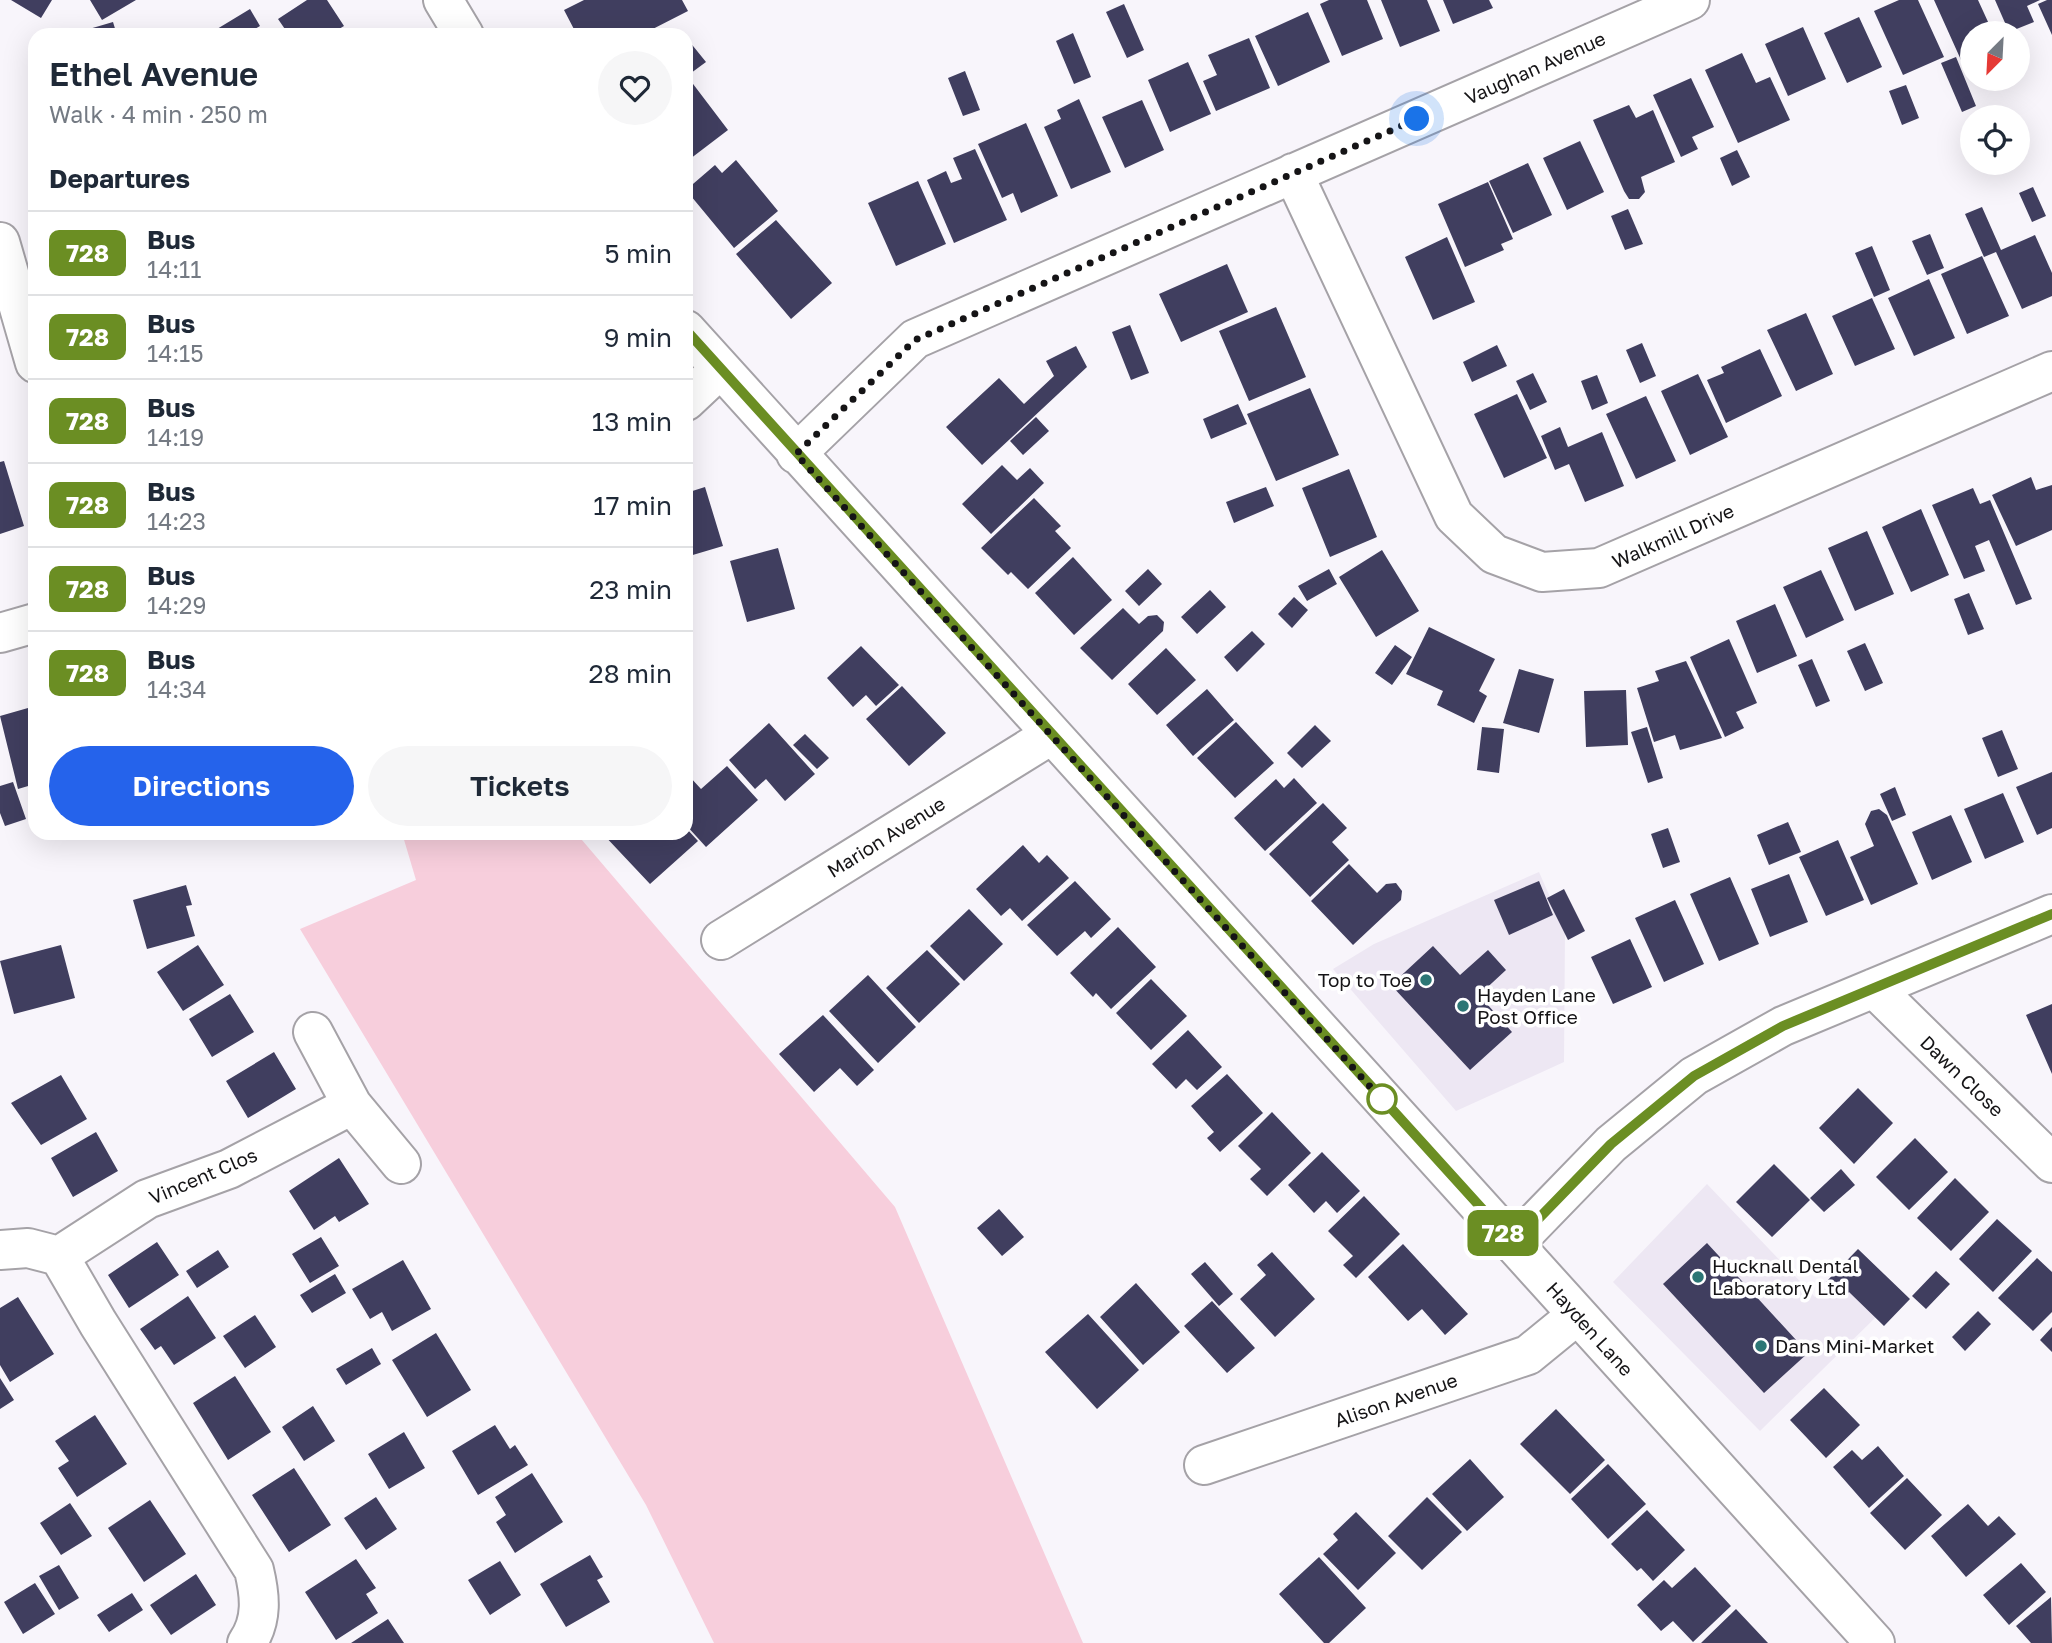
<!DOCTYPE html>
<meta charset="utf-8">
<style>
body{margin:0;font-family:"Golos Text",sans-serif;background:#f6f6f7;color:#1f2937;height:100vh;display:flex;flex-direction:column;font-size:26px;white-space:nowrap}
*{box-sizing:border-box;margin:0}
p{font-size:23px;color:#747a83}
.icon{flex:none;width:38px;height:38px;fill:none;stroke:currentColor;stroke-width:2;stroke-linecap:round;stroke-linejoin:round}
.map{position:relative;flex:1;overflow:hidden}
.details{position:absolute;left:28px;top:28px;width:665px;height:812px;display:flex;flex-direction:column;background:#fff;border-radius:21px;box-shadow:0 7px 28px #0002}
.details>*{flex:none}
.badge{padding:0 14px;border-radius:10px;font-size:24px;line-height:46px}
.needle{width:46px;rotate:204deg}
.controls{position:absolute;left:1960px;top:21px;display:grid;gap:14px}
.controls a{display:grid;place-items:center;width:70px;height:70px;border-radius:50%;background:#fff;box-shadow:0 7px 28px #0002;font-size:35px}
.you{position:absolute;width:35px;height:35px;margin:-18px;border:5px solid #fff;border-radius:50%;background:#1a73e8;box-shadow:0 0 0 10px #1a73e833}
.map>.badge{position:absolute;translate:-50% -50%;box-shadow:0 0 0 4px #fff}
h2{padding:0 21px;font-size:26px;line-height:63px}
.round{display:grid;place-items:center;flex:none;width:74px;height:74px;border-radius:37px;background:#f6f6f7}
.head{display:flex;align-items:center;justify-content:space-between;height:119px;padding:0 21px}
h1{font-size:33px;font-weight:600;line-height:52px}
.cta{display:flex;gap:14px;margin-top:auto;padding:14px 21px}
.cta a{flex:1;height:80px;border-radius:42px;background:#2563eb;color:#fff;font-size:28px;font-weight:600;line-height:80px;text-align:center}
.cta a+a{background:#f6f6f7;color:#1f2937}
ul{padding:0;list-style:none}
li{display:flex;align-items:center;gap:21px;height:84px;padding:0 21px;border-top:2px solid #e0e1e3}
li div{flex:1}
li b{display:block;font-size:26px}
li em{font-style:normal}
li .badge{min-width:77px;font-weight:700;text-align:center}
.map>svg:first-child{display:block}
</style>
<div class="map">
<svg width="2052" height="1643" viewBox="0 0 2052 1643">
<rect width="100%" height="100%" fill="#f8f5fb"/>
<path fill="#ede7f3" d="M1539 872 1565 931 1564 1062 1456 1111 1333 969 1374 944Z
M1707 1184 1815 1297 1839 1276 1877 1316 1760 1431 1613 1282Z"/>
<path fill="#f7cedc" d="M402 833H576L895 1207 1083 1643H714L646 1505 300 929 416 880Z"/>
<path fill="#403e5f" d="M11 0H52L41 18Z
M90 0H136L102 20Z
M307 0H327L344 26 329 35H289L278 19Z
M584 0H682L688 11 641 35H577L564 10Z
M1329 0H1367L1383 39 1342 56 1320 4Z
M1381 0H1427L1440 31 1400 47Z
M1443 0H1489L1493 8 1453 24Z
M1899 0H1918L1944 57 1903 75 1874 11Z
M1934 0H1978L1989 24 1985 26 1988 33H1972V54L1961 60Z
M1995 0H2040L2027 6 2034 22 2009 32Z
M2047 0H2052V35L2038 4Z
M1124 4 1144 50 1127 58 1106 12Z
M250 9 260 26 244 35H220L217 29Z
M1308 12 1330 62 1278 86 1255 36Z
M1859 17 1882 67 1847 83 1824 33Z
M113 22 117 35H72V34Z
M1803 27 1826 79 1788 96 1765 44Z
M1073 33 1091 77 1074 84 1056 41Z
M1249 38 1270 88 1216 111 1203 81 1217 75 1208 55Z
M689 41 706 62 687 76 728 130 686 162V43Z
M1742 53 1756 83 1770 77 1790 120 1738 143 1705 70Z
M1956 57 1976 106 1962 112 1941 63Z
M1188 62 1211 114 1170 132 1148 80Z
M965 71 980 110 963 116 948 78Z
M1691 78 1714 127 1692 137 1698 149 1681 157 1653 95Z
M1906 85 1919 118 1902 125 1889 91Z
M1079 99 1111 172 1071 189 1044 127 1061 119 1057 110Z
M1142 100 1164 150 1125 168 1102 117Z
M1629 105 1636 118 1653 110 1675 162 1641 177 1645 192 1639 199H1629L1624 191 1593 120Z
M1026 123 1058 196 1021 213 1013 193 1002 198 978 144Z
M1580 141 1604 192 1567 210 1543 158Z
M975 149 1007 220 954 243 927 180 946 171 951 183 962 179 953 158Z
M1737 150 1750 177 1732 186 1720 158Z
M736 160 778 211 734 248 686 190 715 165 722 173Z
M1528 163 1552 215 1513 233 1489 181Z
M918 181 946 244 896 266 868 203Z
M1488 182 1513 239 1501 244 1504 250 1465 267 1438 204Z
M2033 187 2046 216 2032 222 2019 193Z
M1982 207 2001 250 2035 235 2052 273V296L2022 309 1996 252 1984 257 1965 214Z
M1628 209 1643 244 1625 250 1611 216Z
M776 220 832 283 791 319 736 254Z
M1930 234 1944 268 1927 275 1912 241Z
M1447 237 1475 302 1433 320 1405 257Z
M1872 246 1890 290 1874 297 1855 253Z
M1982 256 2009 316 1967 334 1941 274Z
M1227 264 1248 312 1181 342 1159 294Z
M1929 279 1955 338 1914 356 1888 298Z
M1872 298 1895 349 1855 366 1832 316Z
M1276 307 1306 377 1249 401 1219 331Z
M1806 313 1833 374 1796 391 1767 330Z
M1130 325 1149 373 1131 380 1112 332Z
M1642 343 1656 376 1640 383 1626 350Z
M1497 345 1507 366 1472 382 1463 362Z
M1076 346 1087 367 982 465 946 427 999 378 1024 404 1054 376 1046 361Z
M1760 349 1782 396 1726 423 1707 380 1724 373 1721 367Z
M1533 373 1547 402 1530 410 1516 381Z
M1698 374 1728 437 1690 455 1661 391Z
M1597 375 1608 403 1592 410 1581 381Z
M1310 388 1339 455 1276 481 1247 414Z
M1517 394 1547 458 1504 478 1474 414Z
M1646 396 1676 461 1636 479 1606 414Z
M1238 404 1247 424 1211 439 1203 419Z
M1036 417 1049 431 1023 455 1010 441Z
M1560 427 1568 447 1602 432 1624 486 1585 502 1569 464 1555 470 1541 436Z
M4 461 24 526 0 534V462Z
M1002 465 1017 480 1030 468 1044 483 991 534 962 504Z
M1349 469 1377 537 1330 557 1302 488Z
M2031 477 2036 490 2052 485V530L2016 546 1992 495Z
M705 487 723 546 686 557V493Z
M1266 487 1274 506 1234 523 1226 502Z
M1973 488 1980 504 1990 500 2032 599 2016 605 1989 540 1975 546 1985 571 1964 579 1932 505Z
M1034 498 1061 526 1055 531 1071 548 1028 589 1011 572 1008 575 981 548Z
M1921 509 1949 575 1911 592 1882 527Z
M1867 531 1894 594 1855 611 1828 548Z
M778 548 795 609 747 622 730 561Z
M1382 550 1419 611 1376 637 1339 577Z
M1073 557 1112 600 1074 635 1035 593Z
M1148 569 1162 584 1139 606 1125 591Z
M1329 569 1337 584 1307 601 1298 586Z
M1821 570 1844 620 1806 638 1783 587Z
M1210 590 1226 607 1197 634 1181 617Z
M1969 593 1984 629 1968 635 1954 599Z
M1294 597 1308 610 1292 628 1278 614Z
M1775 604 1797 656 1757 673 1736 621Z
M1123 608 1139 624 1148 616 1157 615 1164 622 1163 631 1112 680 1080 648Z
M1429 627 1495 659 1479 691 1487 696 1474 723 1437 705 1443 691 1406 674Z
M1252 631 1265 644 1237 672 1224 657Z
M1729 639 1757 703 1736 712 1744 728 1725 737 1690 657Z
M1865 643 1883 683 1865 691 1847 651Z
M1395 645 1412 657 1392 685 1375 673Z
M861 646 899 685 876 706 866 695 853 707 827 678Z
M1166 648 1196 680 1157 715 1128 684Z
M1812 659 1830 701 1816 707 1798 665Z
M1686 661 1722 738 1680 750 1675 735 1654 742 1637 688 1659 681 1655 671Z
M1519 669 1554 679 1539 733 1503 723Z
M902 686 946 733 909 766 866 719Z
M1207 689 1234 720 1193 756 1166 725Z
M1626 690 1628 745 1586 747 1584 691Z
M35 706V784L18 789 0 716Z
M1236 722 1274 763 1235 798 1197 758Z
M769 723 815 774 785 801 766 779 755 789 729 760Z
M1315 725 1331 741 1302 768 1287 753Z
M1482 727 1504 729 1499 773 1477 770Z
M1647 727 1663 778 1648 783 1631 732Z
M2002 730 2018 769 1998 777 1982 738Z
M805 734 829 758 817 769 793 745Z
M727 766 758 800 706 847 686 825V781L690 777 701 789Z
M2052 772V828L2037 835 2016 787Z
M1294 778 1317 803 1265 851 1234 818 1276 779 1284 788Z
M13 782 26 819 5 826 0 813V786Z
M1895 787 1906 815 1892 821 1880 794Z
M2003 793 2024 842 1985 859 1964 809Z
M1323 803 1347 828 1332 842 1349 860 1310 897 1269 854Z
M1879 809 1887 815 1918 884 1871 905 1850 857 1874 846 1865 824 1871 811Z
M1951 815 1972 862 1932 880 1912 832Z
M1788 822 1801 852 1769 865 1757 835Z
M686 828 698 841 650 884 602 833H686Z
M1668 828 1680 862 1663 868 1651 834Z
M1838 840 1864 900 1826 916 1799 857Z
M1023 845 1039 863 1047 855 1069 878 1022 921 1010 908 1001 916 976 889Z
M1349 864 1377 893 1386 884 1396 883 1402 891 1401 900 1353 945 1311 901Z
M1789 874 1808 922 1770 937 1751 889Z
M1730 877 1759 944 1719 961 1690 894Z
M1075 881 1111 919 1091 938 1085 931 1057 956 1027 925Z
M1539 881 1553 915 1509 935 1494 900Z
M186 885 192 905 186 906 195 936 147 949 133 900Z
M1564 889 1585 931 1568 940 1547 898Z
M1675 900 1704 964 1664 982 1635 918Z
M969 909 1003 944 964 981 930 946Z
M1118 927 1156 967 1111 1009 1096 993 1093 997 1070 973Z
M1630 939 1652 987 1613 1004 1591 957Z
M61 945 75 998 14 1014 0 961Z
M198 945 224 985 183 1011 157 972Z
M1433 946 1460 975 1488 950 1506 970 1479 995 1512 1032 1470 1070 1391 985Z
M927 950 960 984 919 1023 886 988Z
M868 975 916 1027 878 1063 829 1011Z
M1151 979 1187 1016 1151 1050 1116 1013Z
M230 994 254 1032 212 1057 189 1019Z
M2052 1004V1074L2026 1015Z
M823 1015 874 1070 857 1086 840 1068 814 1092 779 1054Z
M1188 1030 1222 1067 1197 1090 1186 1079 1176 1089 1152 1064Z
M274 1052 296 1089 248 1118 226 1081Z
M1227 1074 1263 1113 1220 1152 1207 1138 1214 1132 1191 1106Z
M61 1075 87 1119 41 1145 11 1103Z
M1858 1088 1893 1123 1854 1164 1819 1128Z
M1272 1112 1311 1153 1267 1196 1250 1179 1261 1169 1238 1146Z
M96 1132 118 1171 73 1197 51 1158Z
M1915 1138 1948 1172 1909 1210 1876 1177Z
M1322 1152 1360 1191 1337 1213 1326 1201 1314 1213 1288 1185Z
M339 1158 369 1204 339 1222 335 1216 314 1230 289 1191Z
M1774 1164 1810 1200 1772 1237 1736 1202Z
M1841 1169 1855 1185 1824 1212 1810 1198Z
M1955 1178 1989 1212 1951 1251 1917 1218Z
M1364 1196 1400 1234 1356 1278 1343 1265 1353 1256 1328 1231Z
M999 1209 1024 1237 1002 1256 977 1228Z
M1997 1219 2032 1251 1993 1292 1959 1259Z
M321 1237 339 1266 310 1283 292 1254Z
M157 1242 179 1275 129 1308 108 1275Z
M1707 1243 1808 1353 1764 1393 1663 1284Z
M1403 1244 1468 1314 1445 1335 1422 1309 1408 1321 1368 1277Z
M1858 1249 1910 1299 1884 1326 1849 1292 1843 1298 1826 1282Z
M218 1250 229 1267 197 1288 186 1271Z
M1272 1252 1315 1299 1275 1337 1240 1299 1266 1275 1257 1265Z
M2037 1258 2052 1272V1312L2033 1331 1998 1298Z
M403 1260 431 1309 392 1331 382 1312 370 1319 352 1289Z
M1205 1262 1233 1294 1219 1306 1191 1274Z
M1936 1271 1950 1284 1926 1309 1912 1296Z
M335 1274 346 1293 312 1313 300 1295Z
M1136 1283 1180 1332 1143 1365 1100 1317Z
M188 1296 216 1338 174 1365 161 1346 155 1350 140 1329Z
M18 1297 54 1354 10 1382 0 1365V1308Z
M1212 1301 1255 1348 1227 1373 1184 1326Z
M1978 1311 1991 1324 1965 1351 1952 1337Z
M1088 1314 1139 1370 1097 1409 1045 1352Z
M255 1315 276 1347 245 1368 223 1336Z
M2052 1327V1352L2040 1340Z
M436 1333 471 1390 427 1417 392 1360Z
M372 1348 381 1364 346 1385 336 1369Z
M235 1376 271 1432 228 1460 193 1403Z
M0 1378 14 1400 0 1409Z
M1824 1388 1860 1425 1826 1458 1790 1420Z
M313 1406 335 1441 304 1461 282 1427Z
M1556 1409 1605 1460 1570 1494 1520 1444Z
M95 1415 127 1464 77 1497 58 1468 69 1461 55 1441Z
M495 1425 510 1449 515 1445 528 1465 478 1495 452 1451Z
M404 1432 425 1468 389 1489 368 1454Z
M1878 1446 1904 1476 1869 1508 1833 1467 1852 1450 1862 1460Z
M1470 1459 1504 1497 1467 1531 1432 1494Z
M1608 1464 1646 1504 1608 1539 1571 1499Z
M294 1468 331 1525 289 1552 252 1495Z
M532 1473 563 1522 515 1553 496 1522 506 1515 495 1497Z
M1907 1478 1942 1515 1905 1550 1870 1513Z
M376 1497 397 1529 366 1550 344 1518Z
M1427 1497 1462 1532 1422 1570 1388 1536Z
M150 1500 186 1554 144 1582 108 1528Z
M70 1503 92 1536 61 1555 40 1523Z
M1968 1504 1988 1526 1999 1516 2016 1534 1966 1577 1931 1536Z
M1647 1510 1685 1550 1653 1581 1641 1568 1637 1571 1611 1544Z
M1356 1512 1396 1553 1358 1590 1323 1554 1338 1540 1333 1534Z
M590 1555 603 1577 597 1580 610 1602 566 1627 540 1584Z
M1319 1557 1366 1608 1329 1643H1324L1279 1594Z
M356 1559 376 1588 366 1594 378 1613 336 1640 305 1592Z
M500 1561 521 1595 490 1615 468 1580Z
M2021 1563 2046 1592 2009 1625 1983 1595Z
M59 1565 79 1598 59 1610 39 1576Z
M1695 1567 1731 1606 1693 1642 1673 1621 1661 1631 1637 1605 1664 1580 1672 1588Z
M196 1574 216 1605 171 1635 150 1605Z
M35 1583 55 1614 23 1634 4 1602Z
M132 1593 143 1610 109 1632 97 1615Z
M2051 1597 2052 1643H2031L2016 1626Z
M1736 1609 1768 1643H1701Z
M388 1619 404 1643H351Z"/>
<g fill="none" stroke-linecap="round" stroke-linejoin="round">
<defs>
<path id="minor" d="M443 0 464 35
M1293 173 1454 516 1494 554 1542 572 1599 568 2052 371
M0 242 35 363
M686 330 1875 1643
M686 401 719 370
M796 454 915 339 1690 0
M0 633 35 623
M721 940 1051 735
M1874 988 2052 1163
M313 1032 352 1105 401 1164
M1514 1244 1611 1144 1694 1076 1783 1026 2052 914
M0 1250 28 1248 59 1256 98 1323 254 1570C260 1595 263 1620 247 1643
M59 1256 147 1199 229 1169 352 1105
M1204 1465 1528 1355 1577 1315"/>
</defs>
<use href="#minor" stroke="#a5a2a7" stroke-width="42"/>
<use href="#minor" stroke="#fff" stroke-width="38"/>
</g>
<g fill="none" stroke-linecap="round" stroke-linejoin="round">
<defs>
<path id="line" d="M686 330 1514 1244 1611 1144 1694 1076 1783 1026 2052 914"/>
</defs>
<use href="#line" stroke="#fff" stroke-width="16"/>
<use href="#line" stroke="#6b8e23" stroke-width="10"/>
<path stroke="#151416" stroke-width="7" stroke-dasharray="0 12.6" d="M1382 1099 1384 1102 796 454 915 340 1417 119"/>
</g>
<g fill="#2c7675" stroke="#fff" stroke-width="2.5">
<circle cx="1426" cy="980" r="7"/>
<circle cx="1463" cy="1006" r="7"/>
<circle cx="1698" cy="1277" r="7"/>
<circle cx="1761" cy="1346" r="7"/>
</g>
<circle fill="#fff" stroke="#6b8e23" stroke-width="3.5" cx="1382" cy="1099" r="14"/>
<g text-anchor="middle" stroke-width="7" stroke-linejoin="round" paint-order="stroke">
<g font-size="19" fill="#151416" stroke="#fff">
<text transform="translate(1535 68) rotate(-24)" y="7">Vaughan Avenue</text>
<text transform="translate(1673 536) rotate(-24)" y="7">Walkmill Drive</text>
<text transform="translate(886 837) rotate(-32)" y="7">Marion Avenue</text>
<text transform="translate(1962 1076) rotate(44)" y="7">Dawn Close</text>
<text transform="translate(203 1176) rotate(-23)" y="7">Vincent Clos</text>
<text transform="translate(1590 1329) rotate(48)" y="7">Hayden Lane</text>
<text transform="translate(1396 1400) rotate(-19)" y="7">Alison Avenue</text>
</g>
<g font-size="19" fill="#151416" stroke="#fff" text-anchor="start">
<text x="1412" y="987" text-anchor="end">Top to Toe</text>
<text x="1477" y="1002">Hayden Lane<tspan x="1477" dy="22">Post Office</tspan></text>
<text x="1712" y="1273">Hucknall Dental<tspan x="1712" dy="22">Laboratory Ltd</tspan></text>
<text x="1775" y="1353">Dans Mini-Market</text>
</g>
</g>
</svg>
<div class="controls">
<a><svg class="needle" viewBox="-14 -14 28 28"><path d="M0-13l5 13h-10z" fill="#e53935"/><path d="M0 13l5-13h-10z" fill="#747a83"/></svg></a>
<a><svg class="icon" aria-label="locate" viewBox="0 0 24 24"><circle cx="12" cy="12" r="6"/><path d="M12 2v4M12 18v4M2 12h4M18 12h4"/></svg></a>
</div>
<div class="you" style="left:1417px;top:119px"></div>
<b class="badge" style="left:1503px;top:1233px;background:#6b8e23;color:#fff">728</b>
<section class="details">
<div class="head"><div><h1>Ethel Avenue</h1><p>Walk · 4 min · 250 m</p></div><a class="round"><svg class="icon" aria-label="heart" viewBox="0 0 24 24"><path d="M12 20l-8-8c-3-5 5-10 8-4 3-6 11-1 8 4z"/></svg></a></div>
<h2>Departures</h2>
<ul>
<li><span class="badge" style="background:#6b8e23;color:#fff">728</span><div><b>Bus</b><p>14:11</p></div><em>5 min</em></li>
<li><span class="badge" style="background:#6b8e23;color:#fff">728</span><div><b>Bus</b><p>14:15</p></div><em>9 min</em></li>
<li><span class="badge" style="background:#6b8e23;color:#fff">728</span><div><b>Bus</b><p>14:19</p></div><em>13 min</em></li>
<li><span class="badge" style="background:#6b8e23;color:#fff">728</span><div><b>Bus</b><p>14:23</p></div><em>17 min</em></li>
<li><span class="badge" style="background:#6b8e23;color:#fff">728</span><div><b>Bus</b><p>14:29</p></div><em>23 min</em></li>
<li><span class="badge" style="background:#6b8e23;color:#fff">728</span><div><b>Bus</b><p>14:34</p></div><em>28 min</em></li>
</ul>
<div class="cta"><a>Directions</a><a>Tickets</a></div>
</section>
</div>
